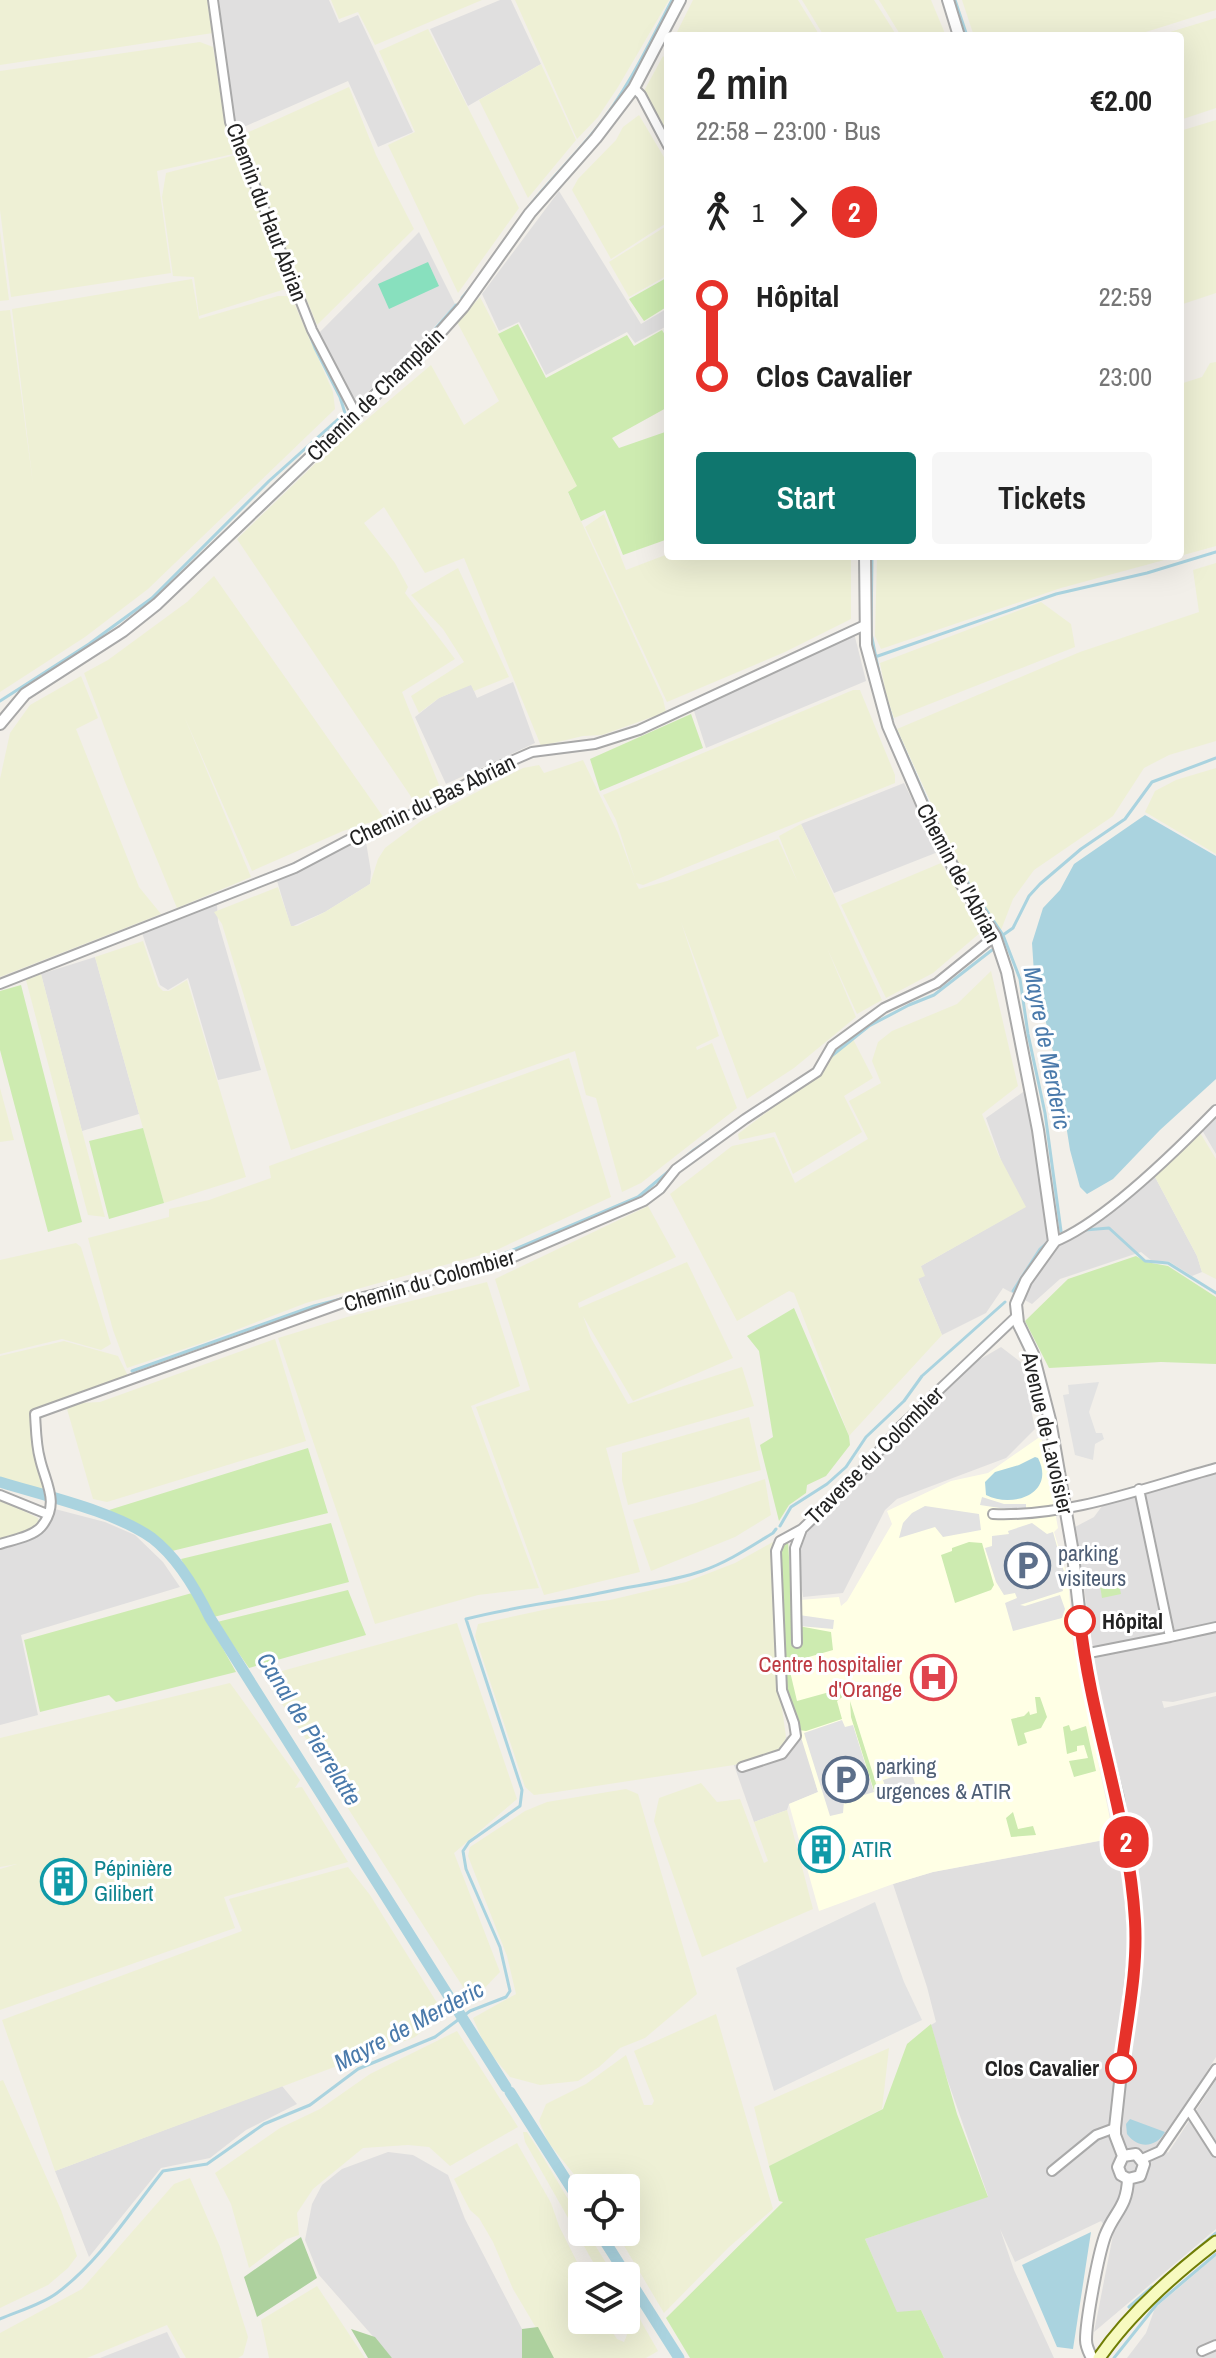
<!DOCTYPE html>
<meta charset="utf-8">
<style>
body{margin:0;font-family:"Archivo Narrow",sans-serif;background:#f6f6f6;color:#222;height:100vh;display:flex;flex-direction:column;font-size:30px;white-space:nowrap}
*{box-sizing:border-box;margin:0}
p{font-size:26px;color:#767676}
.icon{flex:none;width:44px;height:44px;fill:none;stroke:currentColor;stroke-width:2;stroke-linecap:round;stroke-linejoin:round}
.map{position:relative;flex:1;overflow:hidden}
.drawer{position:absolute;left:664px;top:32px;width:520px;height:528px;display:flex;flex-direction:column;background:#fff;border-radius:8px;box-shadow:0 8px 32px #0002}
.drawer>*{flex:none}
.badge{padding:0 16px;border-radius:26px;font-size:28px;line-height:52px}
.fabs{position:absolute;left:568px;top:2174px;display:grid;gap:16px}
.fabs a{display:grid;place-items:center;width:72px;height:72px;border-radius:8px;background:#fff;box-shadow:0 8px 32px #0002;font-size:40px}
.map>.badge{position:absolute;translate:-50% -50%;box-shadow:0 0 0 4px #fff}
.legs{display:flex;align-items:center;gap:12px;height:88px;padding:0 32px;font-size:26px}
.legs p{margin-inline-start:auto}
.overview{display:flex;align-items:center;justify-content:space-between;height:136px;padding:0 32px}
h1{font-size:44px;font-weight:600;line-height:60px}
.cta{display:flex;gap:16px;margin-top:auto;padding:16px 32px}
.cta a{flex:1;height:92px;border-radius:8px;background:#0f766e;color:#fff;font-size:32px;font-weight:600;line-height:92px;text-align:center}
.cta a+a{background:#f6f6f6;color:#222}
ul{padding:0 32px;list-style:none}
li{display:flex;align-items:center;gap:28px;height:80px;font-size:30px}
li i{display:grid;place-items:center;width:12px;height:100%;margin:0 10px;background:currentColor}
li i::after{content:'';width:20px;height:20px;margin:-10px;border:6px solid;border-radius:50%;background:#fff}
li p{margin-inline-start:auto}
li:first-child i{background:linear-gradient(#0000 50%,currentColor 0)}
li:last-child i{background:linear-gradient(currentColor 50%,#0000 0)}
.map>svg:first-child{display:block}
</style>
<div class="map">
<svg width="1216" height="2358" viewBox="0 0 1216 2358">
<rect width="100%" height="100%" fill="#f2efe9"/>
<path fill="#e0dfdf" d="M219 0H329L339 23 358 15 413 132 378 147 348 81 237 130 230 96Z
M500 0H511L541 64 468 106 430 29Z
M559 191 641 324 668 308V331L665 327 635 343 627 332 546 375 519 322 499 331 482 294Z
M419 232 455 304 408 356 355 403 319 333Z
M854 633 866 681 706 748 693 708Z
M513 682 535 743 446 784 415 717 439 698 471 684 477 698Z
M904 783 938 852 834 893 801 824Z
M364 830 371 872 370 884 325 912 291 927 274 871Z
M217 904 218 922 261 1070 218 1080 188 978 168 990 160 985 142 933Z
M95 957 139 1114 82 1131 41 974Z
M1026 1090 1043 1198 1061 1236 1082 1233 1154 1175 1197 1256 1202 1272 1192 1276 1168 1261H1152L1141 1252 1060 1279 1032 1304 1003 1288 986 1313 942 1335 918 1278 921 1266 1025 1207 1002 1163 986 1118Z
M1216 1116V1154L1202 1130Z
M1001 1347 1022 1363 1035 1429 1006 1458 897 1499 885 1510 843 1593 803 1597 797 1553 805 1532 972 1364Z
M1216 1472V1692L1173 1702 1162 1701 1164 1708 1216 1696V2057L1161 2144 1168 2153 1216 2080V2229L1094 2332 1113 2235 1101 2221 1015 2262 1000 2229 1014 2270 1054 2358H944L921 2310 897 2313 865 2239 988 2196 944 2070 931 2025 936 2022 927 1987 893 1884 933 1872 1132 1835 1096 1670 1075 1527 1094 1517 1105 1502Z
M55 1509 105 1522 135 1535 163 1562 180 1587 21 1635 38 1715 0 1725V1542L36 1529Z
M801 1731 818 1792 789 1804 787 1810 754 1822 734 1765 780 1752 786 1737Z
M282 2086 297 2104 246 2130 210 2158 161 2168 89 2257 55 2171Z
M388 2152 413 2155 448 2175 465 2219 522 2329V2358H392L319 2275 305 2240 312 2204 322 2185 342 2169Z
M1216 2256V2358H1127L1146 2333 1155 2308Z
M167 2332 180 2358H100Z"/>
<path fill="#ffffe5" d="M1041 1436 1058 1528 1054 1532 1068 1579 1073 1642 1114 1838 933 1872 893 1884 819 1911 789 1804 818 1792 787 1692 785 1662 799 1600 839 1597 841 1606 847 1601 892 1524 887 1511 951 1481 988 1473Z"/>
<path fill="#eef0d5" d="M0 0H209L213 33 0 65Z
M331 0H482L375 45 358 12 339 19Z
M515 0H669L618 87 598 117 577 139Z
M693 0H798L820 36H675Z
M802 0H874L897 36H824Z
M879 0H931L946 36H901Z
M962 0H1216V10L1133 36H974Z
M1216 18V108L1180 120V36H1157Z
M428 29 519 208 458 293 388 145 415 132 379 51Z
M200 42 213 47 226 128 233 154 157 171 171 273 11 297 0 210V71Z
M663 56 668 63V139L644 91Z
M541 64 576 140 528 198 479 100Z
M349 87 376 155 414 229 317 325 240 136Z
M639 115 668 164V222L611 259 572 190 578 179 616 140 623 127Z
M1216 120V293L1180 305V131Z
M239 154 292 287 199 316 194 277 173 276 162 197 166 173Z
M668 225V275L629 297 609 262Z
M0 231 9 300 0 301Z
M192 279 199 319 278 296H291L333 392 335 409 148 589 85 637 0 692V311L10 310 33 484 12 309Z
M480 297 578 486 568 493 663 699 666 712 602 735 583 736 541 746 464 558 425 573 384 507 364 523 395 563 408 587 405 593 455 659 402 692 441 790 434 798 416 804 237 539 320 459 431 365 464 425 499 401 457 322Z
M1216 362V546L1180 556V384L1202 377 1210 363Z
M604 514 626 570 668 554V556H851V619L785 652 667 702 585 527Z
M877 556H1179L1061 588 881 649 875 636Z
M1216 563V741L1169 755 1144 768 1113 816 1034 870 1013 899 1001 930 963 872 897 729 1080 652 1199 612 1193 570Z
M458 568 509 677 474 691 471 685 439 698 419 713 411 696 464 662 443 629 411 595Z
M214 576 384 818 343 831 252 871 184 716 251 877 177 908 125 782 84 673 108 660 187 602Z
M1041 602 1071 624 1075 647 894 718 886 694 880 663Z
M81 676 98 718 76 729 139 887 161 914 0 977V779L10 733 30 705Z
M853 690H860L895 775V783L643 885 636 883 639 889 667 881 778 839 798 883 779 836 801 824 882 1000 857 1014 827 948 856 1017 794 1068 747 1099 681 922 719 1036 696 1047 697 1050 712 1043 737 1108 641 1183 622 1192 596 1098 586 1095 575 1051 291 1150 222 924 214 912 278 887 291 926H297L325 912 370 884 378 859 385 848 421 821 523 768 539 765 544 773 583 760 618 833 635 879 616 820 603 795Z
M1216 768V854L1145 812 1155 791 1176 780Z
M941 863 981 932 933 973 886 998 841 905Z
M143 941 158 986 163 991H169L187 980 246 1177 164 1203 95 957Z
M991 971 1018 1086 982 1114 998 1154 1026 1207 921 1266 925 1276 918 1279 942 1335 849 1436 794 1293 789 1291 737 1321 670 1194 732 1146 774 1137 795 1183 868 1139 849 1101 881 1083 872 1061 878 1042 892 1031 957 1004Z
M41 974 82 1131 105 1217 88 1215 26 980Z
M852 1037 873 1078 844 1096 862 1132 793 1174 775 1132 739 1140 738 1134 824 1069 835 1051Z
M569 1058 611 1197 492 1252 306 1303 205 1342 127 1368 113 1330 88 1238 169 1217V1209L209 1200 271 1178 269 1166Z
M0 1088 14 1140 0 1142Z
M1199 1131 1216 1159V1279L1202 1272 1197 1256 1154 1175Z
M648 1206 676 1257 578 1303 579 1308 687 1262 733 1358 633 1401 583 1316 591 1338 628 1404 742 1367 754 1406 606 1448 640 1572 544 1595 476 1407 530 1390 495 1279Z
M76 1243 81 1247 111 1344 101 1350 62 1339 0 1354V1260Z
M487 1282 520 1386 471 1406 539 1588 478 1595 375 1624 278 1338 347 1317Z
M275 1339 306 1441 107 1502 93 1499 67 1409 80 1403 100 1402Z
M64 1341 118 1356 128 1376 31 1410 32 1448 45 1493 0 1477V1356Z
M749 1417 761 1470 628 1505 622 1480V1453Z
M765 1479 771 1515 735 1537 651 1571 633 1520 696 1503Z
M0 1499 38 1518 39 1523 35 1528 0 1540Z
M773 1542 780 1694 786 1737 781 1752 734 1765 550 1793 534 1795 525 1787 475 1636 478 1624 562 1606 610 1600 686 1582 735 1563Z
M457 1623 517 1799 454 1853 500 1972 472 2001 331 1782 326 1768 267 1682 271 1674Z
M230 1683 300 1780 295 1788 302 1787 348 1862 224 1897 235 1928 0 2010V1869L17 1864 0 1867V1738Z
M701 1783 717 1802 740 1799 764 1863 768 1861 754 1822 787 1810 813 1909 702 1957 654 1821 659 1798Z
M626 1789 638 1794 697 1994 645 2038 620 2048 599 2067 578 2081 540 2085 510 2077 486 2048 473 2018 516 1994 507 1956 468 1856 470 1847 525 1811 547 1802Z
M348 1867 370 1895 444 2014 415 2037 55 2171 2 2020 242 1931 229 1899Z
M716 2014 773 2209 729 2247 664 2313 616 2232H626V2188H585L548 2142 539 2121 546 2104 586 2084 626 2055 644 2105H652L654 2101 634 2051Z
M457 2031 518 2127 450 2166 429 2147 408 2145 363 2148 313 2189 297 2213 299 2235 287 2239 249 2268 231 2204 215 2173 280 2128 320 2109 370 2074Z
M889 2048 882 2109 769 2166 754 2107Z
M3 2080 61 2210 77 2256 68 2268 48 2285 0 2308V2081Z
M523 2132H527L540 2152 577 2214 582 2223V2232H587L614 2276H601L525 2142Z
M517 2143 551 2203 559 2226 584 2276 582 2320H604L617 2339 624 2342 627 2335 622 2320H626V2295L658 2351 646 2358H554L513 2289 493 2242 479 2218 470 2210 454 2179Z
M190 2178 220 2247 248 2337 243 2355 238 2358H186L167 2325 87 2358H0V2333L82 2289 174 2184Z
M317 2286 365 2358H269L261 2320Z"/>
<path fill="#cdebb0" d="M668 277V306L644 321 629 299Z
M518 324 546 378 627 335 634 346 662 330 668 340V407L612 438 619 448 668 431V539L623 555 605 510 581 521 568 492 577 486 498 334Z
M691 714 703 748 600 791 590 759Z
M21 985 82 1222 48 1232 0 1050V991Z
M143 1128 164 1203 109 1219 89 1141Z
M1136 1256 1146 1262 1168 1266 1216 1297V1364L1161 1362 1049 1368 1025 1321 1068 1279Z
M794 1308 849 1436 850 1445 826 1476 807 1485 806 1493 789 1505 779 1521 760 1445 773 1437 759 1351 747 1336Z
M308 1448 328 1513 172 1551 153 1535 109 1510Z
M331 1523 349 1582 210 1618 181 1559Z
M788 1541 793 1625 831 1632 833 1650 788 1663 797 1701 844 1688 845 1695 837 1701 842 1719 806 1731 798 1730 784 1690 778 1551 781 1543Z
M969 1542 982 1543 994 1585 991 1590 955 1603 941 1555 952 1551V1548Z
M1117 1575 1121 1594 1102 1598 1099 1579Z
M348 1590 366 1635 249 1668 217 1622Z
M192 1593 236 1672 116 1702 109 1695 40 1712 24 1640Z
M1035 1697H1040L1047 1717 1041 1728 1024 1733 1027 1743 1018 1746 1011 1719 1024 1716 1029 1711 1030 1715 1037 1713Z
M850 1701 879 1793 875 1794 851 1717Z
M1069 1725 1071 1731 1086 1726 1096 1771 1074 1777 1069 1761 1088 1758 1084 1745 1077 1746V1751L1067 1754 1063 1727Z
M1013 1812 1018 1829 1033 1826 1036 1835 1011 1837 1006 1818Z
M931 2024 957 2114 988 2197 865 2239 897 2312 921 2310 944 2358H690L666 2318 783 2202 779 2201 769 2166 883 2109 907 2044Z"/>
<path fill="#add19e" d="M301 2237 317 2278 257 2317 244 2277Z
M538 2327 554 2358H522V2329Z
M351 2329 375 2337 392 2358H368Z"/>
<path fill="#88e0be" d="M428 262 439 286 389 309 378 284Z"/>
<path fill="#e2e2e2" d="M1099 1382 1089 1412 1096 1433H1102L1104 1439 1095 1444 1093 1460 1075 1455 1063 1395 1069 1394 1068 1385Z
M982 1497 1004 1504H1026V1512L980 1505Z
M925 1506 979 1514 981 1530 943 1537 935 1527 899 1538 903 1523 912 1513Z
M1032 1523 1047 1534 1053 1532 1066 1579 1060 1581 1063 1591 1020 1605 1025 1606 1060 1595 1065 1609 1062 1618 1013 1631 1005 1603 1017 1598 1015 1593 1004 1595 996 1582 985 1548 992 1546V1536L1009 1534 1008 1531Z
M799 1615 834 1620 833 1629 799 1626Z
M842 1720 845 1727 853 1725 874 1792 844 1801 843 1813 830 1816 804 1733Z
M911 1771 918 1793 890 1802 883 1780Z
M875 1902 904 1982 922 2020 774 2091 736 1968Z"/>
<path fill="#aad3df" d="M1145 815 1216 856V1079L1160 1130 1113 1179 1087 1194 1080 1187 1070 1150 1057 1068 1034 973 1032 943 1043 908 1060 890 1074 864Z
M1035 1457 1038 1458C1056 1493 1013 1509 986 1495L985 1482 995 1472 1019 1465Z
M1130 2119 1165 2132C1156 2148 1138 2149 1127 2134L1126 2124Z
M1091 2232 1073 2349 1057 2347 1022 2265Z"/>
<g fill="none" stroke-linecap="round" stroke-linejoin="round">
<path stroke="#aad3df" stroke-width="3" d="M955 0 967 36
M513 229C537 192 569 163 596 129 628 89 649 44 672 0
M462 298 476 281
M422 344 456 305
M358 404 366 397
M872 556 871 633 879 673
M875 657 1056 594 1147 573 1216 552
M0 701 89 644 152 598 269 481 345 413 340 397 315 348 293 292
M887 703 892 719
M896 731 938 826
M959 869 1003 935
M829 1058 869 1026 909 1005 934 995 992 950
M1085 1230 1109 1228 1145 1261 1168 1263 1216 1293
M1061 1231 1045 1113 1028 1034 1020 979 1003 935 1013 928 1029 896 1040 884 1081 849 1125 819 1152 782 1216 758
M422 1279 470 1266 501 1255 638 1197 694 1150 793 1083
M1013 1291 1040 1249 1049 1241
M132 1371 314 1306 341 1299
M780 1526 791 1507 827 1484 846 1467 866 1437 904 1401 922 1376 1005 1302
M1160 2281 1216 2233
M1129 2307 1152 2287
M0 2319C18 2311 41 2305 57 2293 100 2261 130 2212 163 2171L207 2164 264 2124 310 2105 358 2069 435 2037 470 2011 506 1997 510 1991 500 1947 466 1869 463 1851 469 1842 520 1806 522 1790 466 1619C512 1607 559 1602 605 1592 637 1585 671 1582 702 1571 728 1562 750 1547 773 1533L776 1529
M1114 2358 1157 2304 1216 2254"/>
<path stroke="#aad3df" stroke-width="11" d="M0 1482C45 1496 114 1511 152 1538 178 1558 196 1589 210 1618L506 2087
M510 2092 582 2205
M599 2232 679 2358"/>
<defs>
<path id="minor" d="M213 0 230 122 312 330 356 414
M634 88 641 95 668 146
M0 984 295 868 350 839 403 819 493 769 532 752 595 744 639 730 865 625
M1054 1242C1103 1223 1178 1149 1216 1110
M0 1495 47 1514
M993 1514C1070 1517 1143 1488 1216 1468
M0 1544C12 1540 32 1537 41 1527 61 1504 45 1482 40 1459 36 1445 36 1429 35 1414L351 1300 495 1265 644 1201 660 1189 676 1169 745 1119 817 1072 832 1046 884 1008 937 983 995 936
M1170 1637 1216 1627
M797 1643 795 1548 802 1529
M1084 1654 1170 1637 1139 1489
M742 1767 782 1754 796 1736 794 1723 782 1690 776 1551 780 1541 802 1529 859 1474 901 1426 1017 1316
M1189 2110 1216 2152
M1142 2159 1160 2151 1216 2069
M1052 2171 1096 2135 1115 2128
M1202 2351 1216 2345"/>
<path id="tertiary" d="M948 0 959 36
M865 556 866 645 888 726 925 811 962 885 995 936 1007 972 1038 1130 1054 1242 1026 1281 1016 1304 1018 1323 1033 1354 1050 1420 1072 1547 1086 1670 1118 1798 1129 1867 1135 1944 1115 2128V2135L1123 2156
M0 724 25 694 123 631 157 604 437 336 463 307 530 213 596 138 634 88 680 0
M1123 2156 1136 2154 1144 2164 1140 2176 1128 2179
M1123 2156 1118 2167 1121 2175 1128 2179
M1092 2358C1089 2352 1086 2347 1086 2340 1086 2320 1098 2256 1105 2236 1114 2212 1127 2208 1128 2179"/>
<path id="secondary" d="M1099 2358C1130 2313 1173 2275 1216 2242"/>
</defs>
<use href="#minor" stroke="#a9a9a9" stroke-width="12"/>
<use href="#tertiary" stroke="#a9a9a9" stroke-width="14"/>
<use href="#secondary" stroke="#707d05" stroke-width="15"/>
<use href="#minor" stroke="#fff" stroke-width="8"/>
<use href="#tertiary" stroke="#fff" stroke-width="10"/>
<use href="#secondary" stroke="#f7fabf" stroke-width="11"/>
</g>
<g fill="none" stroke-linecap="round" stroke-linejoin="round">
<defs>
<path id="line-1" d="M1080 1621C1091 1723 1129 1818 1135 1921 1138 1970 1127 2020 1121 2068"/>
</defs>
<use href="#line-1" stroke="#fff" stroke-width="18"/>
<use href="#line-1" stroke="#e6322a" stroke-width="12"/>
</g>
<defs>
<symbol id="parking-ring" viewBox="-11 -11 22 22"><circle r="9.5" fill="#fff" stroke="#5c6f8a" stroke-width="1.5"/><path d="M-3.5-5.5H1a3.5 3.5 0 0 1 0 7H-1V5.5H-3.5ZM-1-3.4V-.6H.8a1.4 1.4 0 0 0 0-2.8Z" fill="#5c6f8a"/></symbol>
<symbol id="hospital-ring" viewBox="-11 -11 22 22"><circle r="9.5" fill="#fff" stroke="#e0444e" stroke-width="1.5"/><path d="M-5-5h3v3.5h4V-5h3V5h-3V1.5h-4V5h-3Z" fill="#e0444e"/></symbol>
<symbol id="building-ring" viewBox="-11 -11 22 22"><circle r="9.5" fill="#fff" stroke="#0f9aa8" stroke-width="1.5"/><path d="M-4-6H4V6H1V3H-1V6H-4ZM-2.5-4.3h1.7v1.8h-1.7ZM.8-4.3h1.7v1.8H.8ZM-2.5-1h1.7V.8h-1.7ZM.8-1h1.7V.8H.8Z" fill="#0f9aa8"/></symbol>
</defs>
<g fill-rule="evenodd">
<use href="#parking-ring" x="1002" y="1540" width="51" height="51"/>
<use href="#hospital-ring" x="908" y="1652" width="51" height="51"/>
<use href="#parking-ring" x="820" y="1754" width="51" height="51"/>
<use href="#building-ring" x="796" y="1824" width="51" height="51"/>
<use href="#building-ring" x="38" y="1856" width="51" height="51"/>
</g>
<g fill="#fff" stroke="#e6322a" stroke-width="4">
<circle cx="1080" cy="1621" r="14"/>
<circle cx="1121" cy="2068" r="14"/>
</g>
<g text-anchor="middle" stroke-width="6" stroke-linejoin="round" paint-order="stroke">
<g font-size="22" fill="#222" stroke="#fff">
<text transform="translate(267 212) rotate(69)" y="8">Chemin du Haut Abrian</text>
<text transform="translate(375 394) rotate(-44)" y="8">Chemin de Champlain</text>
<text transform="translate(432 800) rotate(-26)" y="8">Chemin du Bas Abrian</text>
<text transform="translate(959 873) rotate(62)" y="8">Chemin de l'Abrian</text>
<text transform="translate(429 1280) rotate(-16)" y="8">Chemin du Colombier</text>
<text transform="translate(1048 1433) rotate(77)" y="8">Avenue de Lavoisier</text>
<text transform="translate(874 1455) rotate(-45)" y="8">Traverse du Colombier</text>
</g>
<g font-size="22" fill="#4e5e75" stroke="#fff" text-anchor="start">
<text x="1058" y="1561">parking<tspan x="1058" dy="25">visiteurs</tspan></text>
<text x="876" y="1774">parking<tspan x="876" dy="25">urgences &amp; ATIR</tspan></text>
</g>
<g font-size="22" font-weight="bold" fill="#222" stroke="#fff" text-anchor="start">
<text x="1102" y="1629">Hôpital</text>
<text x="1099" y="2076" text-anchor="end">Clos Cavalier</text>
</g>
<g font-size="22" fill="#be3a42" stroke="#fff" text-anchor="end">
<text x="902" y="1672">Centre hospitalier<tspan x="902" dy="25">d'Orange</tspan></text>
</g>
<g font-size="22" fill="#0d838f" stroke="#fff" text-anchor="start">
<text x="852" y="1857">ATIR</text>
<text x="94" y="1876">Pépinière<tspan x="94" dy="25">Gilibert</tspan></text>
</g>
<g font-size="24" font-style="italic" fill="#4a7aab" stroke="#fff">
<text transform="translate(1047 1048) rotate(79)" y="8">Mayre de Merderic</text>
<text transform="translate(309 1729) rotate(58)" y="8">Canal de Pierrelatte</text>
<text transform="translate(409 2026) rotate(-28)" y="8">Mayre de Merderic</text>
</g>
</g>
</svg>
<div class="fabs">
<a><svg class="icon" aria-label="locate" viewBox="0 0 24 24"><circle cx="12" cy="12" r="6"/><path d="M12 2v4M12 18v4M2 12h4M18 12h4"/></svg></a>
<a><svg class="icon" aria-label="layers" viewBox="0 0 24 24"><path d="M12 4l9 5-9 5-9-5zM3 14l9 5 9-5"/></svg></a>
</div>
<b class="badge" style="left:1126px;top:1842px;background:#e6322a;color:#fff">2</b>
<section class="drawer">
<div class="overview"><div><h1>2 min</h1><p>22:58 – 23:00 · Bus</p></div><b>€2.00</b></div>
<div class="legs"><svg class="icon" aria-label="walk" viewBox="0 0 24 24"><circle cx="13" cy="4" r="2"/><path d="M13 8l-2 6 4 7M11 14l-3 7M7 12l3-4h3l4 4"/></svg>1<svg class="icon" aria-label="forward" viewBox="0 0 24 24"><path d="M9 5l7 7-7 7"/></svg><b class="badge" style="background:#e6322a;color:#fff">2</b></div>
<ul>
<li><i style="color:#e6322a"></i><b>Hôpital</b><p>22:59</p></li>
<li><i style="color:#e6322a"></i><b>Clos Cavalier</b><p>23:00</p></li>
</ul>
<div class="cta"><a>Start</a><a>Tickets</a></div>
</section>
</div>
